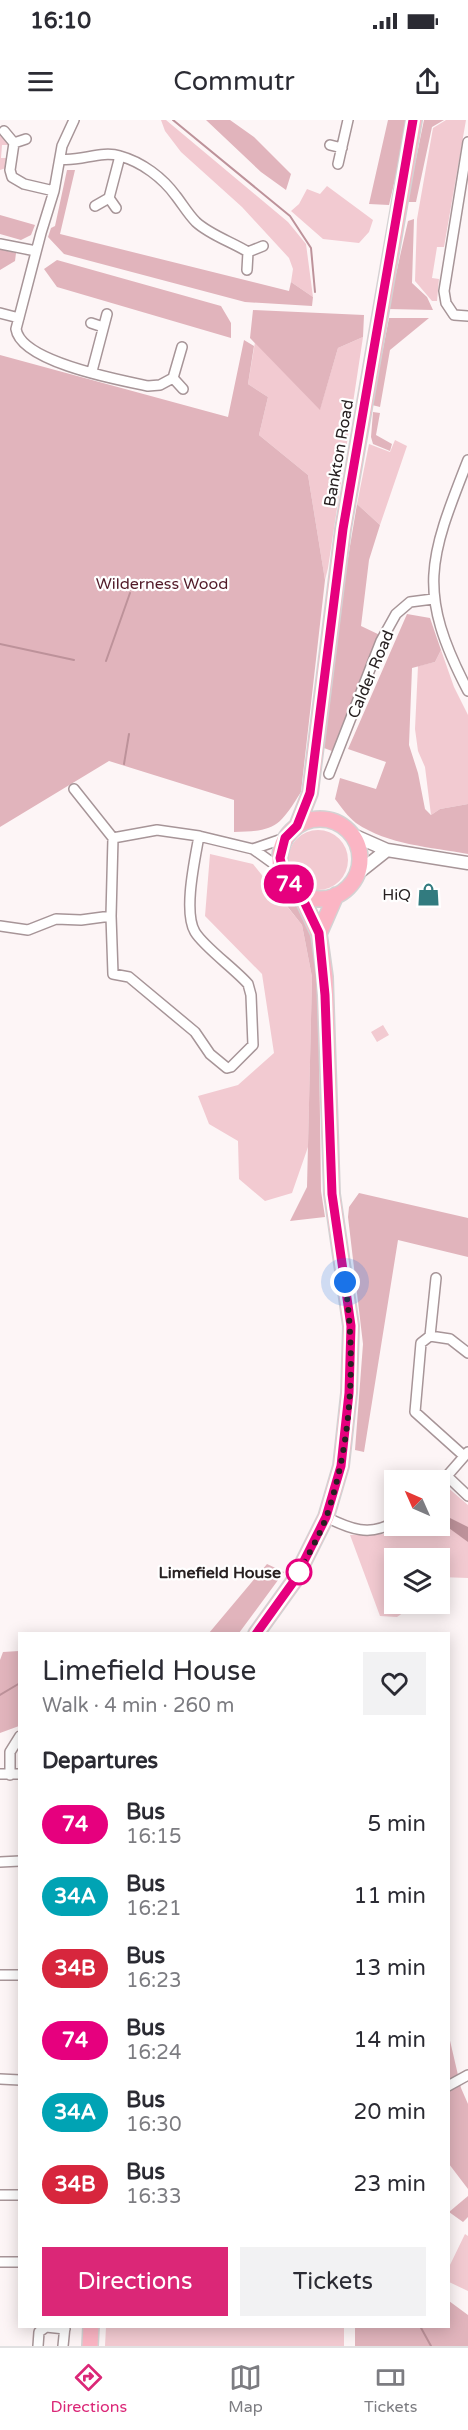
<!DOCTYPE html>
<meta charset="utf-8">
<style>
body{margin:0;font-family:"Varela Round",sans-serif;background:#f2f2f3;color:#2b2b33;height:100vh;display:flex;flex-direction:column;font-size:22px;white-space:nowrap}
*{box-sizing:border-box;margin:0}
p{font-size:20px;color:#7c7c81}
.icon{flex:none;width:33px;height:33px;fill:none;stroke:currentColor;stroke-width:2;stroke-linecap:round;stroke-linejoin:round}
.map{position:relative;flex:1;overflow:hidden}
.sheet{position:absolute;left:18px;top:1512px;width:432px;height:696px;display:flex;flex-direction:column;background:#fff;border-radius:0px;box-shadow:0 3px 15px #0003}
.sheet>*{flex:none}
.badge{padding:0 12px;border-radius:20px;font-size:21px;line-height:39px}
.needle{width:39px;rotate:315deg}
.controls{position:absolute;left:384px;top:1350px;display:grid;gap:12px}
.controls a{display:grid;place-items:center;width:66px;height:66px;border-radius:0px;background:#fff;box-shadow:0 3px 15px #0003;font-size:30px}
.you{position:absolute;width:30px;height:30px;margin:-15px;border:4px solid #fff;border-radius:50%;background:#1a73e8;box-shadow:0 0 0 9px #1a73e833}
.map>.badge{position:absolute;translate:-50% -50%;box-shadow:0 0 0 3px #fff}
h2{padding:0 24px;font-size:22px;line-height:54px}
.round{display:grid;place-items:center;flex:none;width:63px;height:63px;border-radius:0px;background:#f2f2f3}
.summary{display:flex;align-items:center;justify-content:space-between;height:102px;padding:0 24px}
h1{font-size:28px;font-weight:600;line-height:45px}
.primary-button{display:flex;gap:12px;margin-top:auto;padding:12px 24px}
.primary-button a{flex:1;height:69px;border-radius:0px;background:#db2777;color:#fff;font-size:24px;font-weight:600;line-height:69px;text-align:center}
.primary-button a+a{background:#f2f2f3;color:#2b2b33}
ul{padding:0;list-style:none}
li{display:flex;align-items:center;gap:18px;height:72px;padding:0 24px}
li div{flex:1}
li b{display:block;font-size:22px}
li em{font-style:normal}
li .badge{min-width:66px;font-weight:700;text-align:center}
.status{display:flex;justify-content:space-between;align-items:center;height:42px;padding:0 30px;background:#fff;direction:ltr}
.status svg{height:16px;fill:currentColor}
header{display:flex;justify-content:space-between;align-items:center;height:78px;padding:0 24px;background:#fff;font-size:27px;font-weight:600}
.menu{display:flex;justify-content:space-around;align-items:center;height:84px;border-top:2px solid #e1e1e2;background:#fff;font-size:16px;color:#7c7c81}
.menu a{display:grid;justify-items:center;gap:3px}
.menu .active{color:#db2777}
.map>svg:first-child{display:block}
</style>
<div class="status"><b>16:10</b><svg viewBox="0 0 49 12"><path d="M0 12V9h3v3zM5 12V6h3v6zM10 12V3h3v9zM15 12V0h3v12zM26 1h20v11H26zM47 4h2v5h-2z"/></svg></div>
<header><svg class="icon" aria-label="menu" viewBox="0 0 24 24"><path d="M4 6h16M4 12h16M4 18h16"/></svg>Commutr<svg class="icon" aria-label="share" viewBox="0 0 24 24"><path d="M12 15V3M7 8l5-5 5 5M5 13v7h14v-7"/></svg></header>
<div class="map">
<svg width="468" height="2226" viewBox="0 0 468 2226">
<rect width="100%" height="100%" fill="#fdf5f6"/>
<path fill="#f2cad1" d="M161 0H166L288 102 306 124 313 177 291 162 293 149 289 138 242 87 181 32 165 11Z
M446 0H466L444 127H437L432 158 439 159 437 181H432L415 161 417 99 433 8Z
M0 13 11 25H2L1 38H11L6 48 0 50Z
M327 66 373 100 369 112 359 123 323 119 291 91 299 84 307 69 320 74Z
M363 217 328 448 325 460 308 355 259 315 268 277 248 264 255 222 320 289 338 228Z
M395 320 407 326 380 405 357 384 369 324 390 332Z
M441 530 454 567 468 595V684L440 689 431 695 425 647 418 631 415 609 418 546 435 542Z
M288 740a30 30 0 1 1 60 0a30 30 0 1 1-60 0Z
M210 734 253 744 302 805 312 857 308 1027 292 1073 265 1081 239 1059 238 1021 209 1004 198 976 238 965 274 933 262 854 205 796Z
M383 905 389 915 377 922 371 912Z
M446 1366 468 1385V1458L440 1457V1438H394V1484H411L410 1488 397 1497 380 1496 350 1415 388 1414 407 1406H440V1372Z
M465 2114 468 2116V2171L449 2162V2147Z
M106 2207H344V2226H105Z"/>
<path fill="#e1b4bc" d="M206 0H230L254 17 291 54 286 70 261 52Z
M388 0H409L389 85 369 84Z
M424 0H444L432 7 416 82H407Z
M67 50H75L60 114 289 171 291 162 313 177 312 186 245 182 64 134 48 117 51 108 55 106Z
M0 95 35 105 31 115 21 120 0 114Z
M414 99 412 163 427 177 433 190 388 189 408 101Z
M0 129 16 133 15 141 0 150Z
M57 140 221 186 231 203V218L57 167 44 149Z
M253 190 364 195 363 217 338 228 320 290 250 218Z
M389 198H429L390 230 380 287 372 285Z
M244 220 254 226 248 264 268 277 259 315 308 355 325 460 301 672C279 707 276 711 234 712V680L109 641 0 707V235L228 297Z
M373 292 380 293 376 315 392 324 390 331 373 324 371 317Z
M357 384 380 405 369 440 361 506 382 516 332 631 324 628 336 510Z
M407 494 430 498 441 530 435 542 412 548 409 625 418 653 425 689 431 695 440 689 468 684V734C431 727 388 725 356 703 348 697 341 687 335 679L340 658 376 669 386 642 348 629Z
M299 784 309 808 318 854 321 1071 325 1097 290 1101 307 1067 312 857 302 805 287 786Z
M359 1073 468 1098V1137L398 1120 364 1332 355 1330 363 1224 348 1097 349 1087Z
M267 1444 284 1452 239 1513H209Z
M19 1531V1606L0 1613V1540L3 1532Z
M448 1912 461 1968 468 1984V2069L449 2044Z
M468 2076V2097L463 2102 449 2092Z
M449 2181 468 2195V2226H355V2207L448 2206Z"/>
<path fill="#bd929a" d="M444 1395 468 1407V1422L442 1403Z"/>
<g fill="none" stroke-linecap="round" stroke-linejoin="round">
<path stroke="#bd929a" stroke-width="2" d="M173 0 290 96 311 128 315 172
M0 524 74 540
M106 541 130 473
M124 644 129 614
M0 1575 20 1563
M420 2206 431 2226"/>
<defs>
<path id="minor" d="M74 0 62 26 54 71 41 113 16 209C21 242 119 260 148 266L160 265 173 258 182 227
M4 11 14 23 10 50 12 57 24 64 54 71
M468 22 444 171 446 183 454 195 468 196
M14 23 26 19
M330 25 342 28
M60 39C80 42 101 30 120 36 142 42 163 58 176 76 183 85 188 94 196 102 210 115 232 122 248 132L263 126
M338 44 348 0
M95 86 109 78
M116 88 109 78 120 36
M0 124 36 131
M247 150 248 132
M0 193 19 198
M91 203 103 207
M92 251 107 194
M173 258 183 269
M468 340C429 439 416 471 468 571
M329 654 381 521 396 494 410 482 433 479
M74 669 113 718
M199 716C195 739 183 792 195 812 204 827 235 849 248 864L251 875 253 925 231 947 227 948 210 934 195 912 129 857 113 854 111 796 113 718 157 710 199 716 253 729 281 749
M253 729 285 718
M0 806 28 810 56 799 81 800 111 796
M430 1216 436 1158
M464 1336 415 1292 421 1223 430 1216 450 1219 468 1233
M447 1356 468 1376
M440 1364 468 1332
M326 1397C350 1409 370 1417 394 1402
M0 1654H20
M10 1655V1632L20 1616
M0 1742 20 1741
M0 1855H20
M0 1959 20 1960
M448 1966 468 1955
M0 2075H20
M0 2142H20
M38 2226 39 2212 46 2207 65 2209
M63 2226 65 2206"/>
<path id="tertiary" d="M353 715 387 730 468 743
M358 753 387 730"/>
<path id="primary" d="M280 739a40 40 0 1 1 80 0a40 40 0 1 1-80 0Z
M297 706 310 673 343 409 414 0
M319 814 336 775
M256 1514 294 1461 326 1397 341 1346 349 1273 351 1206 332 1074 325 857 319 814 300 773
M90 2226 91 2206"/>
</defs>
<use href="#minor" stroke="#a79598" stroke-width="12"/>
<use href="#tertiary" stroke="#a79598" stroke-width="15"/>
<use href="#primary" stroke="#d4d2d3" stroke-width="18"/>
<use href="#minor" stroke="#fff" stroke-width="9"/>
<use href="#tertiary" stroke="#fff" stroke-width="12"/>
<use href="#primary" stroke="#fbb5c4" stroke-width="15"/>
</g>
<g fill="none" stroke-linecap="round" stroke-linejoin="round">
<defs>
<path id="line" d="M256 1514 294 1461 326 1397 341 1346 349 1273 351 1206 332 1074 325 875 319 813 300 773 285 758 280 738 285 718 297 706 310 673 343 409 413 0"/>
</defs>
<use href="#line" stroke="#fff" stroke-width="14"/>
<use href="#line" stroke="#e6007e" stroke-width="9"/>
<path stroke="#272021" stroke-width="6" stroke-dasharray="0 10.8" d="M299 1452 294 1461C305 1440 319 1418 327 1395 352 1321 356 1238 345 1162"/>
</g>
<defs>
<symbol id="shop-bare" viewBox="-9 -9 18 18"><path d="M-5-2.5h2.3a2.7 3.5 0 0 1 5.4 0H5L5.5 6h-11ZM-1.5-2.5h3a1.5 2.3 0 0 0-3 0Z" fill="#327b7f" stroke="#fff" stroke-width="2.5" paint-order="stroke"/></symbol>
</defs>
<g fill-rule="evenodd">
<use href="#shop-bare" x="412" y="758" width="33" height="33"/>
</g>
<circle fill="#fff" stroke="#e6007e" stroke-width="3" cx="299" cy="1452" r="12"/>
<g text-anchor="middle" stroke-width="4.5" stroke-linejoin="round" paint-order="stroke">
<g font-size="16" fill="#272021" stroke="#fff">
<text transform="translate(338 333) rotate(-80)" y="6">Bankton Road</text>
<text transform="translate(370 554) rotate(-67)" y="6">Calder Road</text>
</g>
<g font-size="16" fill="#521b29" stroke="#fff">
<text x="162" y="469">Wilderness Wood</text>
</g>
<g font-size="16" fill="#272021" stroke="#fff" text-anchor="end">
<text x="411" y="780">HiQ</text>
</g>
<g font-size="16" font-weight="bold" fill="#272021" stroke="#fff" text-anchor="end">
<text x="281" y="1458">Limefield House</text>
</g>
</g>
</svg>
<div class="controls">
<a><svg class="needle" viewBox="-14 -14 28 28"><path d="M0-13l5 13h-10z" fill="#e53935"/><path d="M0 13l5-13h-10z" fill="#7c7c81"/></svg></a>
<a><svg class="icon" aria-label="layers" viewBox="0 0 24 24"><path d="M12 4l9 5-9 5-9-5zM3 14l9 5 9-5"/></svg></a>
</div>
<div class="you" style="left:345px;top:1162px"></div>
<b class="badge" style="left:289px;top:764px;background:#e6007e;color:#fff">74</b>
<section class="sheet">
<div class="summary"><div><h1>Limefield House</h1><p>Walk · 4 min · 260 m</p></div><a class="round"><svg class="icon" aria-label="heart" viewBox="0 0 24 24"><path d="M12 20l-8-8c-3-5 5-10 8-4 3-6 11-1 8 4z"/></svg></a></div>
<h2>Departures</h2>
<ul>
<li><span class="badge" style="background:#e6007e;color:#fff">74</span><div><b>Bus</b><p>16:15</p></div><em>5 min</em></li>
<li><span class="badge" style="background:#00a3b4;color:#fff">34A</span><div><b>Bus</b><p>16:21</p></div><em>11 min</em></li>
<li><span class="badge" style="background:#d7263d;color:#fff">34B</span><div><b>Bus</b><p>16:23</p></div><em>13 min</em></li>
<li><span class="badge" style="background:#e6007e;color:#fff">74</span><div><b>Bus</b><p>16:24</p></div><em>14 min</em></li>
<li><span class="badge" style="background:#00a3b4;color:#fff">34A</span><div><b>Bus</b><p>16:30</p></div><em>20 min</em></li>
<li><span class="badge" style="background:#d7263d;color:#fff">34B</span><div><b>Bus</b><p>16:33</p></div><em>23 min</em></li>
</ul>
<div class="primary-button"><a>Directions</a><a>Tickets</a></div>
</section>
</div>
<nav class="menu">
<a class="active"><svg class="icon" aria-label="directions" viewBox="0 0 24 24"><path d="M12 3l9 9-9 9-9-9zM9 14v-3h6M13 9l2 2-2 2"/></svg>Directions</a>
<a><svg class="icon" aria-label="map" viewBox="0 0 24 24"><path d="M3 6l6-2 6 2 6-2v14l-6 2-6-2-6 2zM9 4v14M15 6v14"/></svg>Map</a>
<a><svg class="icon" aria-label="tickets" viewBox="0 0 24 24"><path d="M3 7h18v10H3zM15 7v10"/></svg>Tickets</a>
</nav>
